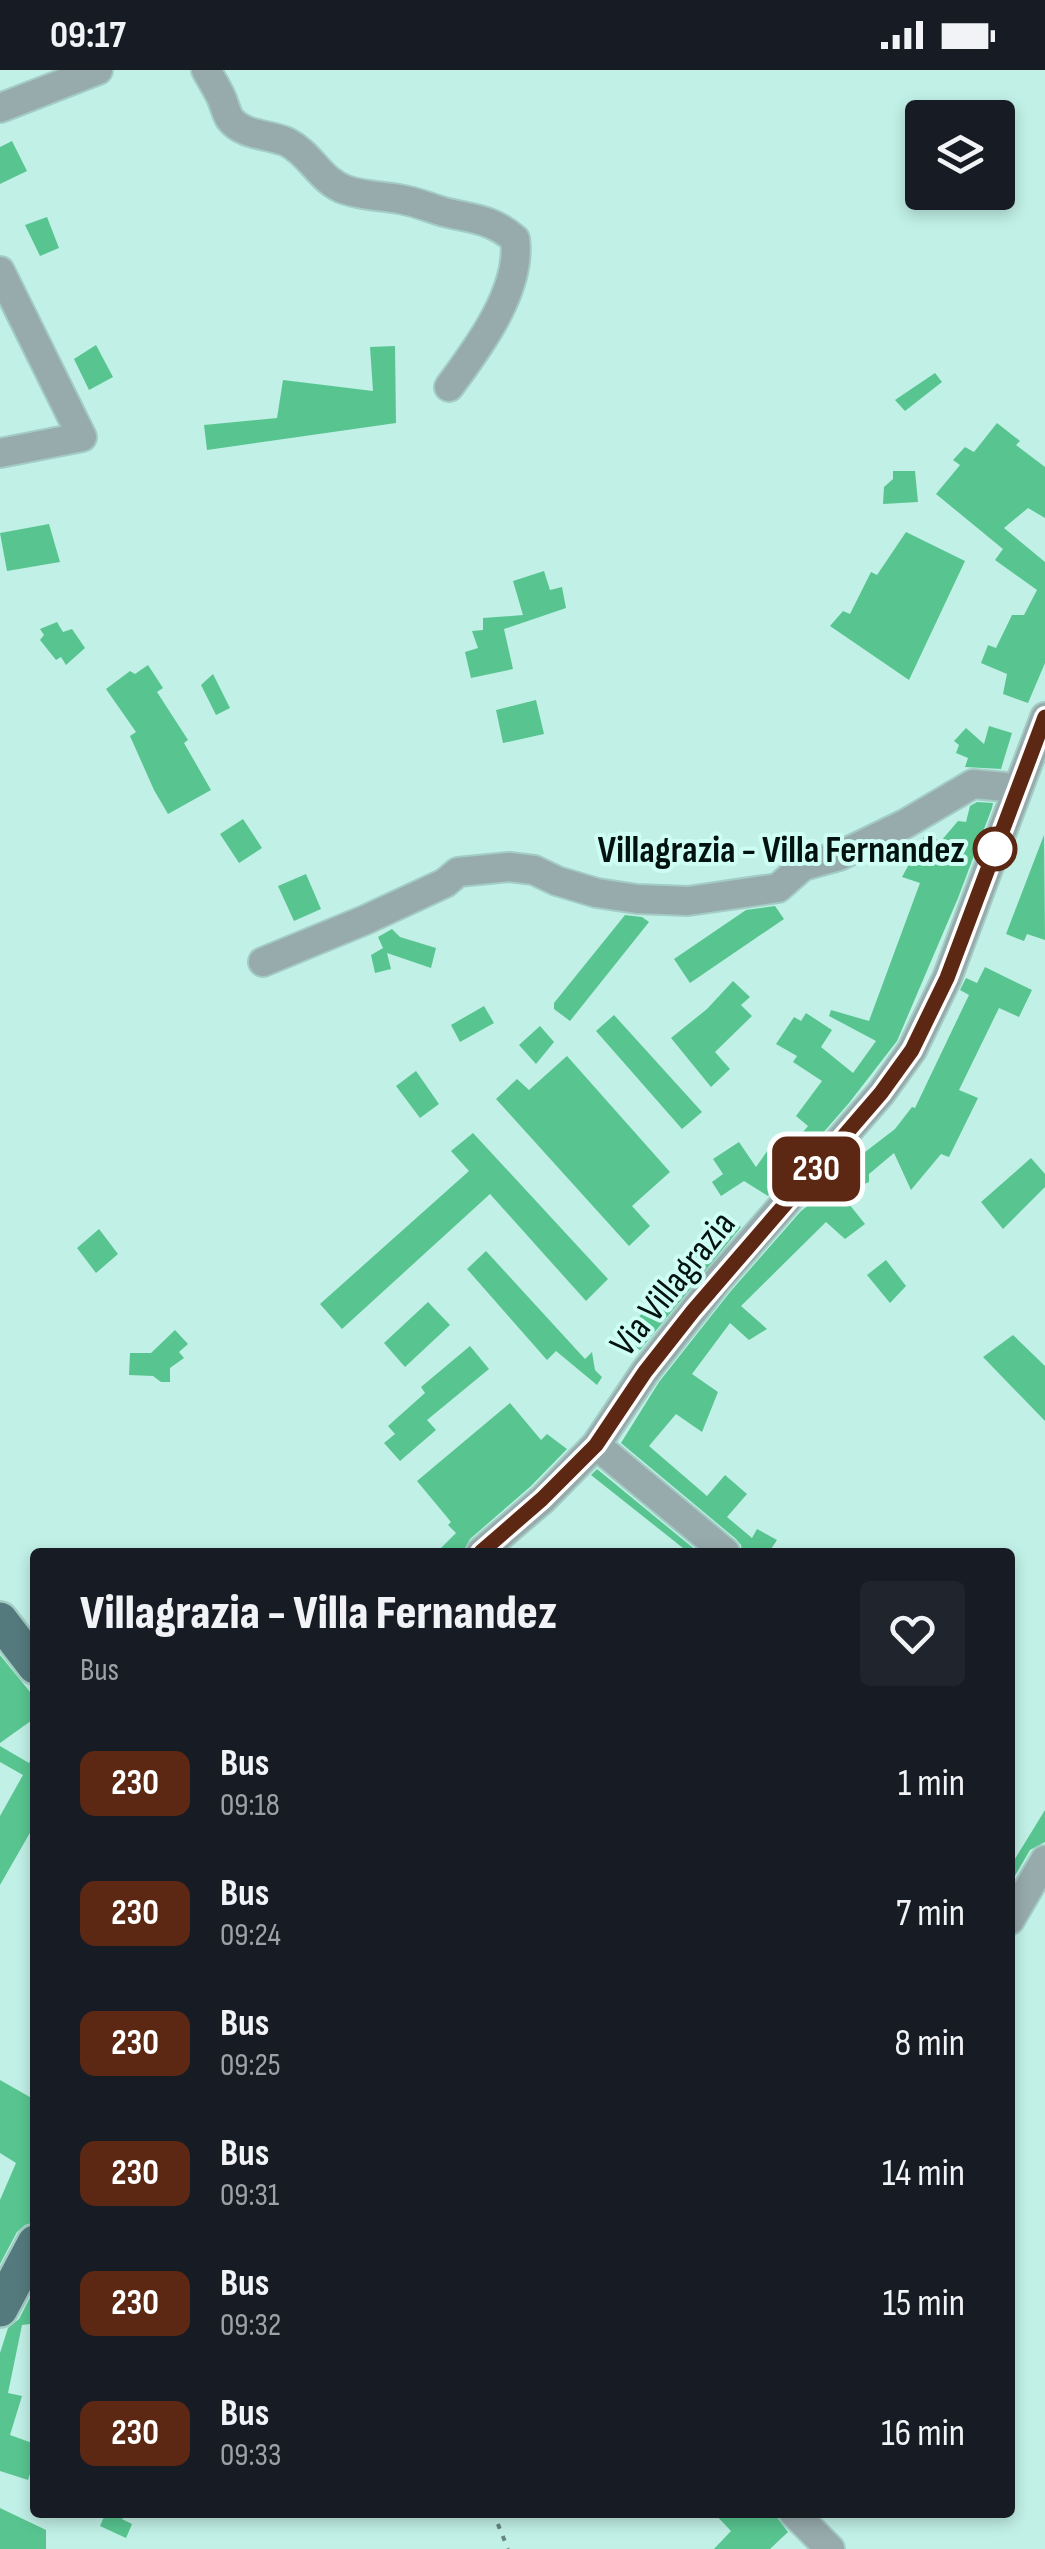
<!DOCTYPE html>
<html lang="it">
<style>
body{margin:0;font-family:"Sofia Sans Condensed",sans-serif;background:#20242c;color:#f1f3f6;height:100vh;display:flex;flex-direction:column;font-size:38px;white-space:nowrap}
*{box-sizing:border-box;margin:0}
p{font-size:32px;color:#9ea1a6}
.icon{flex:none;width:55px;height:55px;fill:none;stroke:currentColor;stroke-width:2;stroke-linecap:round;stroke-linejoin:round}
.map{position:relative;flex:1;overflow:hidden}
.sheet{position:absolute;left:30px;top:1478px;width:985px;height:970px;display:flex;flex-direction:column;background:#171b24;border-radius:10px;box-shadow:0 5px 15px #0003}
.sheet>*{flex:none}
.badge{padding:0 20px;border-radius:15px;font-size:35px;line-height:65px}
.tools{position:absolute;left:905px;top:30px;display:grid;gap:20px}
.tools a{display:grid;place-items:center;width:110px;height:110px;border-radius:10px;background:#171b24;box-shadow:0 5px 15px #0003;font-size:50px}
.map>.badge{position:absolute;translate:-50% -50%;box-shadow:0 0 0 5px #fff}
.round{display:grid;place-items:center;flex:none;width:105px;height:105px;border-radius:10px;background:#20242c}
.head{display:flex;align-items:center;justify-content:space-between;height:170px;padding:0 50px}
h1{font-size:48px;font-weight:800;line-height:75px}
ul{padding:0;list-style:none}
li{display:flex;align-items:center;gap:30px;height:130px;padding:0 50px}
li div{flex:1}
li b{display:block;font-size:38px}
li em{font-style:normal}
li .badge{min-width:110px;font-weight:700;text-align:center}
.status{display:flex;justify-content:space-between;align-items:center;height:70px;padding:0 50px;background:#171b24;direction:ltr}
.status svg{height:28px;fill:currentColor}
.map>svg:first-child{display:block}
</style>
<div class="status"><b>09:17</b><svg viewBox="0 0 49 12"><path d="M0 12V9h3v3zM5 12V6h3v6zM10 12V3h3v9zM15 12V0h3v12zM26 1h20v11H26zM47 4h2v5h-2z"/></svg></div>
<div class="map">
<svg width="1045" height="2479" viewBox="0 0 1045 2479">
<rect width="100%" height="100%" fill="#c1f0e6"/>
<path fill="#58c590" d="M12 71 27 101 0 114V77Z
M47 147 59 178 40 186 25 155Z
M96 275 113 307 89 320 74 289Z
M395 276 396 353 207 380 204 355 277 348 283 310 373 321 370 277Z
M935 303 942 312 905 341 895 330Z
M997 353 1020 371 1016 375 1045 397V448L1028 438 1004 458 1045 492V593L1028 633 1003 624 1007 604 981 593 988 575 996 578 1012 545H1024L1037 520 995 490 1003 479 936 424 960 395 953 390 965 377 974 382Z
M893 401H915L918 432 883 434 884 417 893 409Z
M49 454 60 492 7 501 0 463Z
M906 462 965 491 909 610 830 556 843 541 850 544 871 502 877 505Z
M544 501 550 520 562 517 566 538 504 559 513 599 471 608 465 582 478 578 472 561 483 560V548L523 545 513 511Z
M57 552 63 562 72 559 85 578 66 595 61 587 56 590 40 570 44 565 40 559Z
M148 595 163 618 157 622 188 670 184 673 211 720 168 744 154 720 130 666 136 662 106 619 130 601 135 604Z
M213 604 230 638 216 645 201 615Z
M536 630 544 664 503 673 496 640Z
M989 656 1012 663 1001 699 965 697 968 688 956 683 959 675 954 671 966 658 984 674Z
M977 732 993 733 992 738 958 828 897 971 849 1033 768 1126 744 1111 721 1126 712 1112 723 1104 713 1089 739 1072 756 1097 775 1070 789 1079 808 1056 796 1046 822 1011 793 992 797 986 776 974 794 947 801 951 806 943 832 960 821 977 853 1003 876 971 829 946 831 940 869 951 920 813 902 807 925 765 941 771 958 751 966 752 970 736Z
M243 749 262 778 239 793 220 764Z
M1044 765 1045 870 1027 864 1024 871 1006 864Z
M306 804 321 839 294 851 278 816Z
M775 836 784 849 690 913 674 889 746 840Z
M625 845 642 847 649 852 570 951 554 939V933Z
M392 859 400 867 436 878 431 898 387 883 391 899 375 903 371 885 383 878 378 867Z
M985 897 1032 920 1019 947 999 938 959 1020 978 1028 949 1087 941 1084 911 1120 894 1083 869 1104V1112L841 1124 865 1154 845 1169 826 1152 741 1236 767 1259 749 1270 730 1253 692 1304 718 1322 702 1362 676 1344 649 1376 707 1426 725 1405 747 1424 727 1447 752 1468 757 1459 777 1470 769 1482H742L741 1475 736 1469 621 1373 659 1312 730 1222 801 1141 846 1106 843 1099 895 1059 912 1037 915 1038 969 925 960 920 966 908 977 913Z
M733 911 750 927 741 935 752 946 715 982 730 999 711 1017 671 968 707 939Z
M484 936 494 953 460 972 451 955Z
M614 945 702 1042 682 1059 596 961Z
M540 956 554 972 536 994 519 975Z
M567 986 670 1102 632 1136 650 1156 629 1176 496 1029 517 1009 529 1020Z
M416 1001 439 1034 420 1048 396 1016Z
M473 1063 608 1209 586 1231 490 1124 342 1259 320 1234 469 1101 451 1081Z
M1031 1088 1045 1104V1117L1003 1159 981 1132Z
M723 1142 741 1157 640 1280 623 1267Z
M99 1159 118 1184 96 1203 77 1178Z
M486 1181 585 1289 592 1282 595 1300 602 1307 597 1315 556 1281 547 1290 467 1199Z
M886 1190 906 1216 890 1233 867 1205Z
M428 1232 450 1255 405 1297 384 1273Z
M175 1260 188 1274 179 1282 184 1288 170 1298V1312H161L153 1306 129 1305 130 1283H151Z
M1013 1265 1045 1296V1351L983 1287Z
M470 1276 489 1299 427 1350 436 1360 400 1391 384 1373 395 1364 388 1356 425 1323 421 1317Z
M510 1333 541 1370 547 1364 567 1379 531 1416 470 1469 463 1482H437L456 1463 448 1455 451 1452 417 1411Z
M597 1399 698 1482H688L591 1405Z
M0 1585 35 1628V1648L0 1673Z
M0 1676 29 1693 35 1683V1754L0 1815V1746L23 1705 0 1692Z
M1045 1740V1772L1030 1780 1013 1809 1010 1807V1797Z
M0 2010 35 2030V2152L25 2155 17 2162 0 2194V2130L16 2093 0 2083Z
M35 2218V2242L30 2254 22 2255 8 2323 22 2326 10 2365 35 2374V2389L28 2410 0 2401V2283L8 2258 19 2249Z
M0 2438 46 2460V2479H0Z
M106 2442H124L122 2449 132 2454 126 2468 100 2456Z
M713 2442H773L788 2462 770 2479H714L731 2461Z"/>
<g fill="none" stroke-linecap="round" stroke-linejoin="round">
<defs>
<path id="minor" d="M206 0C211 9 217 18 221 27 224 33 226 43 230 49 243 66 269 64 287 72 311 84 320 111 346 120 364 126 381 126 399 129 414 131 430 138 444 142 473 149 492 149 515 169 522 219 478 278 449 317
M0 38 98 0
M0 201 82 367 0 383
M263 892 365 850 445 813 458 802 509 797 534 800 557 811 597 823 637 829 688 831 778 818 803 796 839 786 905 754 973 714 1017 718
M596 1375 725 1482
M481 1482 543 1429 596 1375 645 1302 717 1211 881 1023 912 980 947 908 1045 647
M1010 1850 1045 1790
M793 2442 830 2479"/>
<path id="major" d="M0 1550 35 1596
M0 2239 35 2173"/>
</defs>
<use href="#minor" stroke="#a2ccc4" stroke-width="32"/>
<use href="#major" stroke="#a2ccc4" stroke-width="40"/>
<path stroke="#66867f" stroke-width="4" stroke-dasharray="5 8" stroke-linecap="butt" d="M493 2442 508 2479"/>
<use href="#minor" stroke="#97aaac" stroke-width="28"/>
<use href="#major" stroke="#547a7d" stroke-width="35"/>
</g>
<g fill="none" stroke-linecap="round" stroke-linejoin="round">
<defs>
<path id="line" d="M481 1482 542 1429 596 1375 645 1302 693 1241 881 1023 912 980 947 908 1045 647"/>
</defs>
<use href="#line" stroke="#fff" stroke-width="22"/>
<use href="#line" stroke="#5c2814" stroke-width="15"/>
</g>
<circle fill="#fff" stroke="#5c2814" stroke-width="5" cx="995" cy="779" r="20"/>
<g text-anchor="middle" stroke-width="8" stroke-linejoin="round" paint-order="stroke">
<g font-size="38" font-weight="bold" fill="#02120f" stroke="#cefdf4" text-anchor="end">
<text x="965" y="792">Villagrazia - Villa Fernandez</text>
</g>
<g font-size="38" fill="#02120f" stroke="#cefdf4">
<text transform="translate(672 1213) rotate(-51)" y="13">Via Villagrazia</text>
</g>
</g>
</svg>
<div class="tools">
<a><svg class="icon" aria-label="layers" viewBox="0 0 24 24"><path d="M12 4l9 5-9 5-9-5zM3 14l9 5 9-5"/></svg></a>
</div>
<b class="badge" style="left:816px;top:1099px;background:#5c2814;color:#fff">230</b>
<section class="sheet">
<div class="head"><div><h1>Villagrazia - Villa Fernandez</h1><p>Bus</p></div><a class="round"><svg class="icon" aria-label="heart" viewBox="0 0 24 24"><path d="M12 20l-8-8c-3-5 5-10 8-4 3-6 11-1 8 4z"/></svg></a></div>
<ul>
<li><span class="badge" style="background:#5c2814;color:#fff">230</span><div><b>Bus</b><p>09:18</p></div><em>1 min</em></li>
<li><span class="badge" style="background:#5c2814;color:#fff">230</span><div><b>Bus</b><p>09:24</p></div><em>7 min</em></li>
<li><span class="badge" style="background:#5c2814;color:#fff">230</span><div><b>Bus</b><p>09:25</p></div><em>8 min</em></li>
<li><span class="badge" style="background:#5c2814;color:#fff">230</span><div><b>Bus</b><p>09:31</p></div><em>14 min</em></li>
<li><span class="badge" style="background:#5c2814;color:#fff">230</span><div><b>Bus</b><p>09:32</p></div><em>15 min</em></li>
<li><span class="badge" style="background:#5c2814;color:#fff">230</span><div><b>Bus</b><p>09:33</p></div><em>16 min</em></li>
</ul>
</section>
</div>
